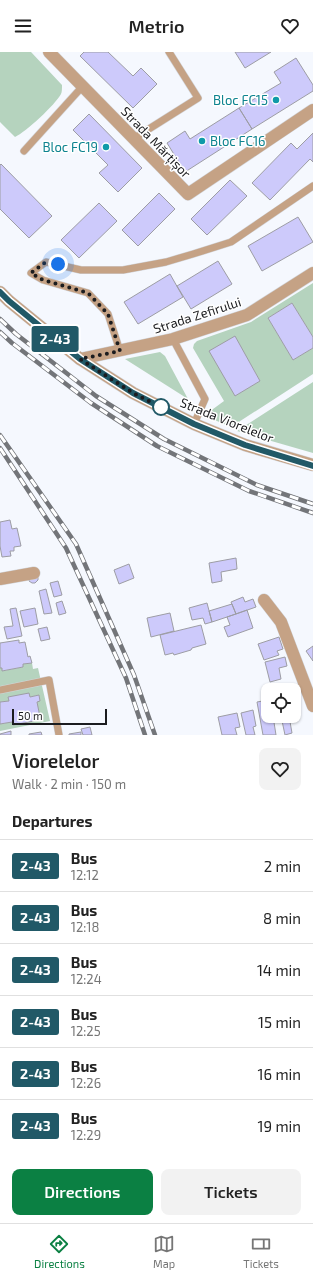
<!DOCTYPE html>
<meta charset="utf-8">
<style>
body{margin:0;font-family:"Exo 2",sans-serif;background:#f2f2f2;color:#222;height:100vh;display:flex;flex-direction:column;font-size:15px;white-space:nowrap}
*{box-sizing:border-box;margin:0}
p{font-size:13px;color:#767676}
.icon{flex:none;width:22px;height:22px;fill:none;stroke:currentColor;stroke-width:2;stroke-linecap:round;stroke-linejoin:round}
.map{position:relative;height:683px;overflow:hidden}
.details{display:flex;flex-direction:column;background:#fff;flex:1}
.details>*{flex:none}
.badge{padding:0 8px;border-radius:3px;font-size:14px;line-height:26px}
.buttons{position:absolute;left:261px;top:631px;display:grid;gap:8px}
.buttons a{display:grid;place-items:center;width:40px;height:40px;border-radius:8px;background:#fff;box-shadow:0 1px 3px #0004;font-size:20px}
.scale{position:absolute;left:12px;bottom:10px;width:95px;box-sizing:border-box;padding-left:4px;border:2px solid #1b1c1f;border-top:0;font-size:11px;line-height:14px;white-space:nowrap;color:#1b1c1f;-webkit-text-stroke:3px #fff;paint-order:stroke}
.you{position:absolute;width:20px;height:20px;margin:-10px;border:3px solid #fff;border-radius:50%;background:#1a73e8;box-shadow:0 0 0 6px #1a73e833}
.map>.badge{position:absolute;translate:-50% -50%;box-shadow:0 0 0 2px #fff}
h2{padding:0 12px;font-size:15px;line-height:36px}
.round{display:grid;place-items:center;flex:none;width:42px;height:42px;border-radius:8px;background:#f2f2f2}
.overview{display:flex;align-items:center;justify-content:space-between;height:68px;padding:0 12px}
h1{font-size:19px;font-weight:600;line-height:30px}
.button{display:flex;gap:8px;margin-top:auto;padding:8px 12px}
.button a{flex:1;height:46px;border-radius:8px;background:#0b8043;color:#fff;font-size:16px;font-weight:600;line-height:46px;text-align:center}
.button a+a{background:#f2f2f2;color:#222}
ul{padding:0;list-style:none}
li{display:flex;align-items:center;gap:12px;height:52px;padding:0 12px;border-top:1px solid #e0e0e0}
li div{flex:1}
li b{display:block;font-size:15px}
li em{font-style:normal}
li .badge{min-width:44px;font-weight:700;text-align:center}
header{display:flex;justify-content:space-between;align-items:center;height:52px;padding:0 12px;background:#fff;font-size:18px;font-weight:600}
.tab-bar{display:flex;justify-content:space-around;align-items:center;height:56px;border-top:1px solid #e0e0e0;background:#fff;font-size:11px;color:#767676}
.tab-bar a{display:grid;justify-items:center;gap:2px}
.tab-bar .on{color:#0b8043}
.map>svg:first-child{display:block}
</style>
<header><svg class="icon" aria-label="menu" viewBox="0 0 24 24"><path d="M4 6h16M4 12h16M4 18h16"/></svg>Metrio<svg class="icon" aria-label="heart" viewBox="0 0 24 24"><path d="M12 20l-8-8c-3-5 5-10 8-4 3-6 11-1 8 4z"/></svg></header>
<div class="map">
<svg width="313" height="683" viewBox="0 0 313 683">
<rect width="100%" height="100%" fill="#f5f8fe"/>
<path fill="#b5d3be" fill-rule="evenodd" d="M0 0H31L62 33C62 36 62 40 61 42 55 53 26 80 15 85L0 70Z
M313 231V285L292 251 268 266 293 308 313 296V322L231 375 210 366 209 360 224 349 193 296 194 292 197 289 251 270ZM234 284 260 329 236 343Z
M160 300 165 304 188 347 125 307Z
M313 330V401L237 379Z
M32 611 33 617 38 616 50 669 0 679V672L12 670 13 673 34 669 37 650 40 649 39 643 30 645 29 642 8 645 9 649 0 650V616H2L3 619 23 615V612Z"/>
<path fill="#cdcafb" stroke="#9d9da4" d="M84 0H108L133 24 141 16 157 32 133 56 80 4Z
M235 0H271L245 16Z
M296 6 313 33V39L252 77 239 56 281 31 274 20Z
M239 56 252 77 185 120 167 91 185 79 190 87Z
M89 62 142 116 118 140 99 121 108 113 73 78Z
M313 81V110L310 107 270 148 252 131 291 91 297 97Z
M1 112 52 164 29 186 0 157V113Z
M230 128 247 144 207 183 191 167Z
M159 141 175 157 138 194 122 178Z
M99 151 117 169 79 206 61 188Z
M298 165 313 190 262 219 248 194Z
M218 209 232 232 191 257 177 234Z
M170 222 183 245 138 272 124 250Z
M292 251 313 285V296L293 308 268 266Z
M235 284 260 329 235 344 209 299Z
M10 468 12 477 17 476 21 494 14 495V499H10L11 504 2 505 0 494V470Z
M236 506 237 517 221 520 222 529 212 531 209 511Z
M129 512 134 526 119 532 114 518Z
M38 525V528L35 531H32L29 529V528Z
M58 529 62 543 54 545 50 531Z
M46 537 52 561 44 562 39 539Z
M243 545 245 550 253 547 256 555 236 562 231 550Z
M62 549 66 561 59 563 56 551Z
M207 551 212 570 205 572 203 566 192 568 189 556Z
M232 552 236 562 212 570 209 559Z
M16 556 22 584 7 587 4 575 13 574 10 557Z
M35 556 38 572 24 575 20 559Z
M247 558 253 576 228 585 224 575 230 573 227 565Z
M170 561 174 579 151 585 147 566Z
M201 573 206 592 192 596 191 598 174 603 173 601 165 603 160 583Z
M47 575 50 587 41 589 38 577Z
M279 585 283 597 277 599 279 603 264 608 258 592Z
M19 588V591L25 590 28 605 30 604 32 611 23 612V615L2 619V616H0V591Z
M313 594V609L306 599Z
M285 605 287 614 279 616 281 627 270 630 265 610Z
M29 641 30 645 39 643 40 649 37 650 40 665 33 666 34 669 13 673 12 670 0 672V650L9 649 8 645Z
M268 648V664H273L276 683H263L257 650Z
M253 658 256 674 253 675 255 683H246L241 661Z
M237 661 240 675 235 676 237 683H222L218 665Z
M281 664H289L292 681 285 683Z
M90 675 92 683H83L81 677Z
M11 679V683H0V682Z
M41 680 42 683H29V682Z
M81 680V683H69V682Z"/>
<g fill="none" stroke-linecap="round" stroke-linejoin="round">
<defs>
<path id="service" d="M133 87 198 46 169 0
M24 99 82 35
M173 287 205 347 194 372
M120 299 108 262 88 241 43 228 31 221 46 210 81 218H123L166 210 193 202 231 190 313 134
M0 638 49 628 59 683"/>
<path id="minor" d="M49 0 188 142 313 58
M80 307 173 287 247 263 313 221
M0 527 34 521
M264 548 281 570 313 654"/>
<path id="tertiary" d="M0 240 9 249 80 307 133 341 194 372 245 393 313 413"/>
</defs>
<use href="#service" stroke="#d2d5da" stroke-width="8"/>
<use href="#minor" stroke="#d2d5da" stroke-width="13"/>
<use href="#tertiary" stroke="#d2d5da" stroke-width="13"/>
<use href="#service" stroke="#c5a285" stroke-width="7"/>
<use href="#minor" stroke="#c5a285" stroke-width="12"/>
<use href="#tertiary" stroke="#c5a285" stroke-width="12"/>
<defs>
<path id="rail" d="M0 267 16 282 96 344 164 387 257 433 313 452
M0 280 12 291 91 351 157 394 249 439 313 461
M0 383 76 492 134 623 155 683
M0 396 66 496 126 626 145 683"/>
</defs>
<use href="#rail" stroke="#737579" stroke-width="4.5"/>
<use href="#rail" stroke="#fff" stroke-width="3" stroke-dasharray="9" stroke-linecap="butt"/>
</g>
<g fill="none" stroke-linecap="round" stroke-linejoin="round">
<defs>
<path id="line" d="M0 240 9 249 80 307 133 341 194 372 245 393 313 414"/>
</defs>
<use href="#line" stroke="#fff" stroke-width="9"/>
<use href="#line" stroke="#215967" stroke-width="6"/>
<path stroke="#1b1c1f" stroke-width="4" stroke-dasharray="0 7.2" d="M58 212 46 210 31 221 43 228 88 241 108 262 120 299 80 307 133 341 161 355"/>
</g>
<g fill="#0f9aa8" stroke="#fff" stroke-width="1.5">
<circle cx="276" cy="48" r="4"/>
<circle cx="202" cy="89" r="4"/>
<circle cx="106" cy="95" r="4"/>
</g>
<circle fill="#fff" stroke="#215967" stroke-width="2" cx="161" cy="355" r="8"/>
<g text-anchor="middle" stroke-width="3" stroke-linejoin="round" paint-order="stroke">
<g font-size="13" fill="#0d838f" stroke="#fff" text-anchor="end">
<text x="268" y="53">Bloc FC15</text>
<text x="210" y="94" text-anchor="start">Bloc FC16</text>
<text x="98" y="100">Bloc FC19</text>
</g>
<g font-size="13" fill="#1b1c1f" stroke="#fff">
<text transform="translate(156 90) rotate(46)" y="5">Strada Mărțișor</text>
<text transform="translate(197 263) rotate(-18)" y="5">Strada Zefirului</text>
<text transform="translate(227 368) rotate(22)" y="5">Strada Viorelelor</text>
</g>
</g>
</svg>
<div class="buttons">
<a><svg class="icon" aria-label="locate" viewBox="0 0 24 24"><circle cx="12" cy="12" r="6"/><path d="M12 2v4M12 18v4M2 12h4M18 12h4"/></svg></a>
</div>
<div class="scale">50 m</div>
<div class="you" style="left:58px;top:212px"></div>
<b class="badge" style="left:55px;top:287px;background:#215967;color:#fff">2-43</b>
</div>
<section class="details">
<div class="overview"><div><h1>Viorelelor</h1><p>Walk · 2 min · 150 m</p></div><a class="round"><svg class="icon" aria-label="heart" viewBox="0 0 24 24"><path d="M12 20l-8-8c-3-5 5-10 8-4 3-6 11-1 8 4z"/></svg></a></div>
<h2>Departures</h2>
<ul>
<li><span class="badge" style="background:#215967;color:#fff">2-43</span><div><b>Bus</b><p>12:12</p></div><em>2 min</em></li>
<li><span class="badge" style="background:#215967;color:#fff">2-43</span><div><b>Bus</b><p>12:18</p></div><em>8 min</em></li>
<li><span class="badge" style="background:#215967;color:#fff">2-43</span><div><b>Bus</b><p>12:24</p></div><em>14 min</em></li>
<li><span class="badge" style="background:#215967;color:#fff">2-43</span><div><b>Bus</b><p>12:25</p></div><em>15 min</em></li>
<li><span class="badge" style="background:#215967;color:#fff">2-43</span><div><b>Bus</b><p>12:26</p></div><em>16 min</em></li>
<li><span class="badge" style="background:#215967;color:#fff">2-43</span><div><b>Bus</b><p>12:29</p></div><em>19 min</em></li>
</ul>
<div class="button"><a>Directions</a><a>Tickets</a></div>
</section>
<nav class="tab-bar">
<a class="on"><svg class="icon" aria-label="directions" viewBox="0 0 24 24"><path d="M12 3l9 9-9 9-9-9zM9 14v-3h6M13 9l2 2-2 2"/></svg>Directions</a>
<a><svg class="icon" aria-label="map" viewBox="0 0 24 24"><path d="M3 6l6-2 6 2 6-2v14l-6 2-6-2-6 2zM9 4v14M15 6v14"/></svg>Map</a>
<a><svg class="icon" aria-label="tickets" viewBox="0 0 24 24"><path d="M3 7h18v10H3zM15 7v10"/></svg>Tickets</a>
</nav>
